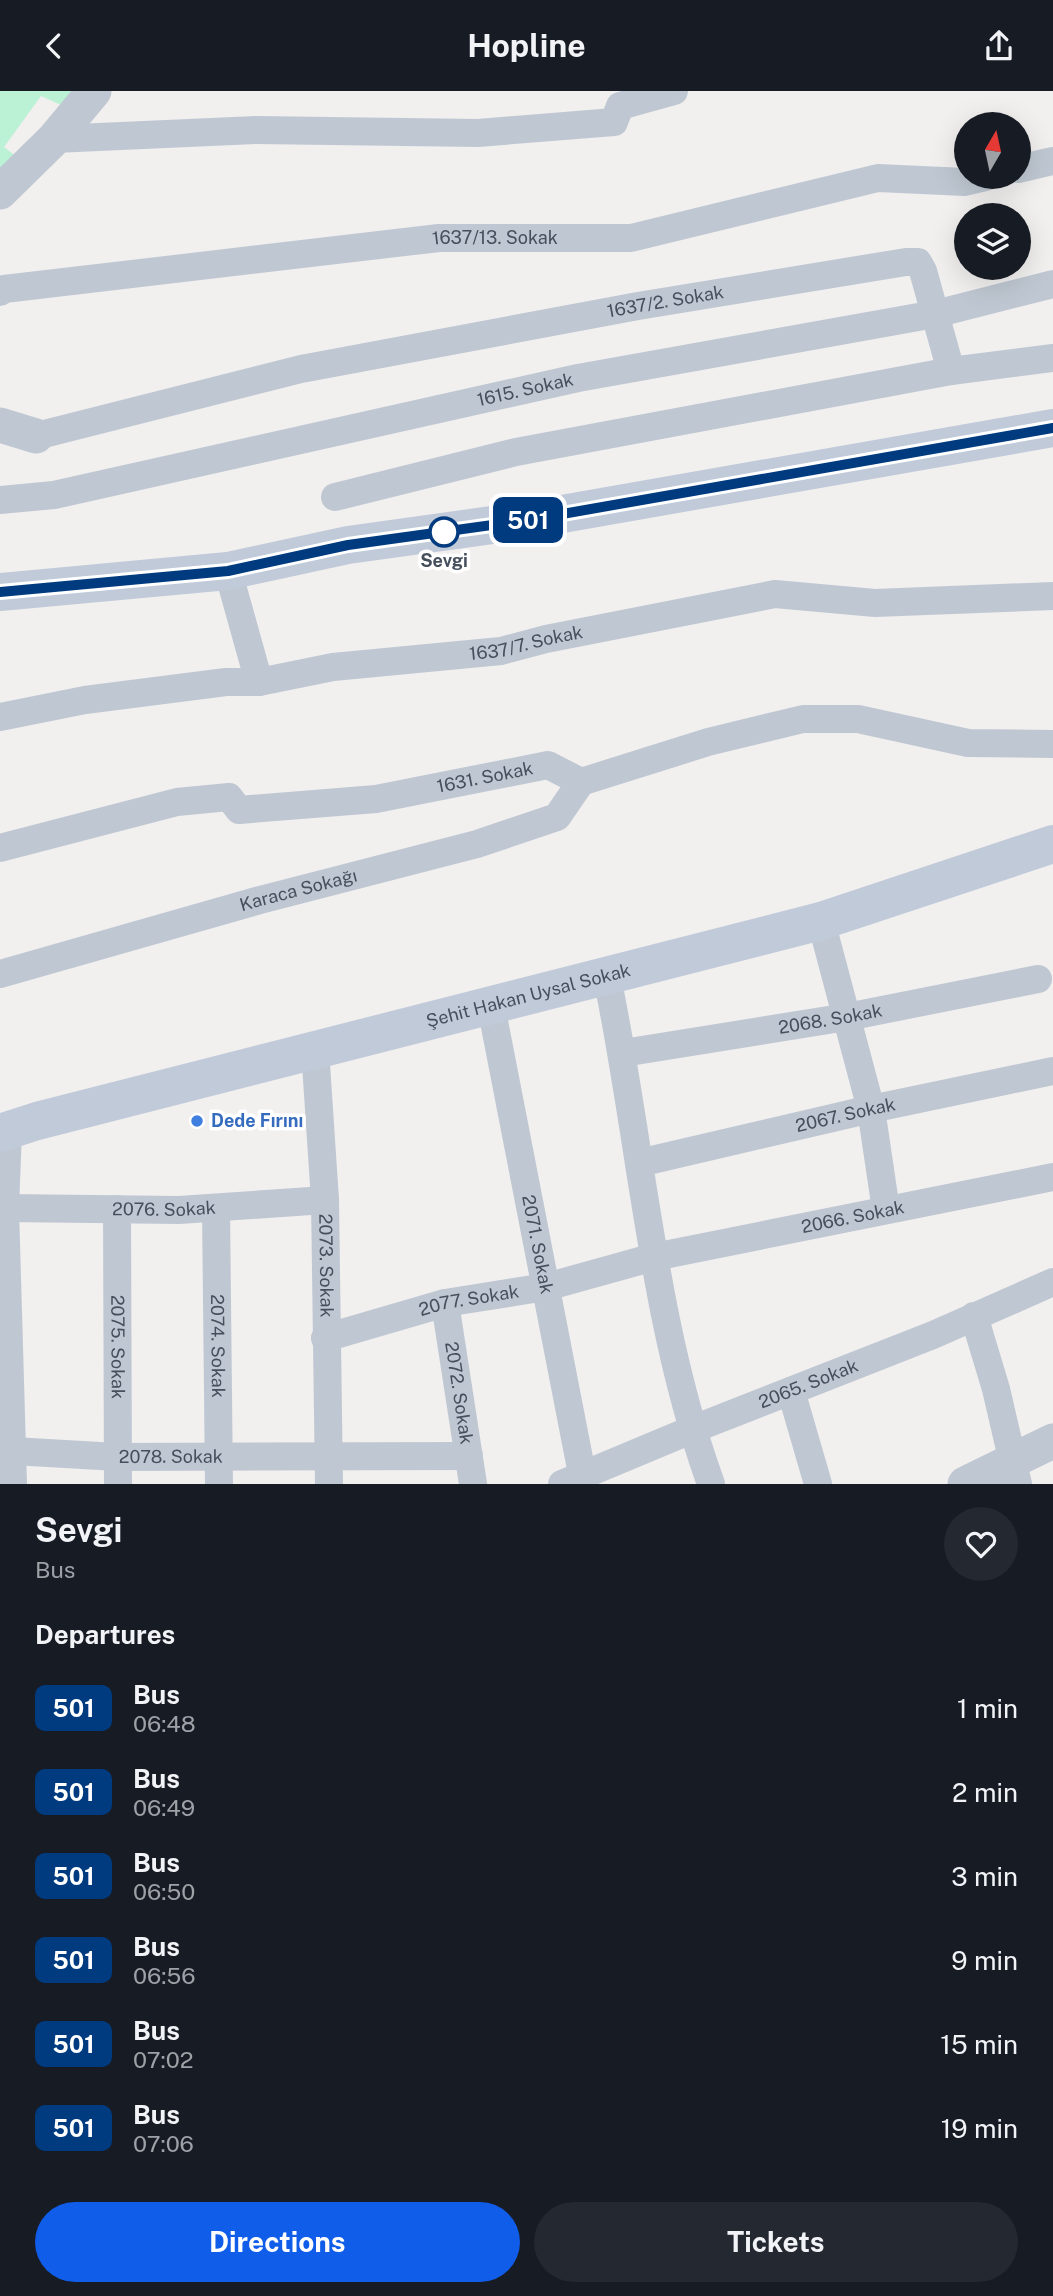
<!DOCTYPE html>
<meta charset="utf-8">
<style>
body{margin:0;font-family:"Public Sans",sans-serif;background:#242831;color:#f1f3f6;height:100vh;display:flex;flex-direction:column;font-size:26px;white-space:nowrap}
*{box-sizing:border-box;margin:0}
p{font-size:23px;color:#9ea1a6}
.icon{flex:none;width:38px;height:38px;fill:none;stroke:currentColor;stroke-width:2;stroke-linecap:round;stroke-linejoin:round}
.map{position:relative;height:1393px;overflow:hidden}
.drawer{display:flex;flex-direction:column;background:#171b24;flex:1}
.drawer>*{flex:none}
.badge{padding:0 14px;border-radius:10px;font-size:24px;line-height:46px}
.needle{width:46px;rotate:9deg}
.tools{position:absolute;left:954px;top:21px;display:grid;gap:14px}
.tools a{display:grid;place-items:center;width:77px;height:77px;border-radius:50%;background:#171b24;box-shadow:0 7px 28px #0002;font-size:35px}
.map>.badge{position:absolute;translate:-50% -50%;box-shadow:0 0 0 4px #fff}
h2{padding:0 35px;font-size:26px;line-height:63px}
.round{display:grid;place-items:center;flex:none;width:74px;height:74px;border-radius:37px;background:#242831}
.summary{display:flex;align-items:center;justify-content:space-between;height:119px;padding:0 35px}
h1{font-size:33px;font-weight:700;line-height:52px}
.cta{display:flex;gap:14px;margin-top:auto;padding:14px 35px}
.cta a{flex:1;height:80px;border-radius:42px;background:#105dea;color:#fff;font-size:28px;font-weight:700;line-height:80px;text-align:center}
.cta a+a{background:#242831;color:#f1f3f6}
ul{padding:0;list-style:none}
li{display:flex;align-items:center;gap:21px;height:84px;padding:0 35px}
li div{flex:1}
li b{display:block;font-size:26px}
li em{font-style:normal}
li .badge{min-width:77px;font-weight:700;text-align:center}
header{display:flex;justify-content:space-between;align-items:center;height:91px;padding:0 35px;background:#171b24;font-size:32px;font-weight:700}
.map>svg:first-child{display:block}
</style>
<header><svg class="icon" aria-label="back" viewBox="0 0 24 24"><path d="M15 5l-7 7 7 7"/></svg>Hopline<svg class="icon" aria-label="share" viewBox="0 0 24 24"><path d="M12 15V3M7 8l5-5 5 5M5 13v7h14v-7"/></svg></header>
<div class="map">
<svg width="1053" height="1393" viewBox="0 0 1053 1393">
<rect width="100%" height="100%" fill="#f2efef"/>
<path fill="#bbf1d4" d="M0 0H72L61 14 41 5 4 56 22 70 0 97Z"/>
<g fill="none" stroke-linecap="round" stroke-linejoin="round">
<g stroke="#bfc8d2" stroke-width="28">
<path d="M54 48 256 39 478 42 614 31 620 15 674 0"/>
<path d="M1018 78 1053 70"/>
<path id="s1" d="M0 201 4 198 439 147H631L878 87 965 91 986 86"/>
<path id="s2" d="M36 345 301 278 638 215 906 171H918L923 180 951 280"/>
<path d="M335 406 516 361 951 280 1053 267"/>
<path id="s3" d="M0 409 54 404 578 287 935 223 1053 193"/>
<path d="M228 480 259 591"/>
<path id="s4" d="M0 626 85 609 226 591H259L333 576 501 560 546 548 775 503 875 512 1053 505"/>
<path id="s5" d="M0 757 177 711 229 706 239 719 376 708 548 674 581 691 708 651 803 628H858L968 652 1053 653"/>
<path d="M821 830 871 1018 886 1119"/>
<path id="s6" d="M0 883 260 809 477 753 557 726 581 691"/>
<path d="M607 886C642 1055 652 1230 711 1393"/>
<path id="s7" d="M491 915 584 1393"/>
<path id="s8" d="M315 958 325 1109 329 1393"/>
<path id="s9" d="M623 962 847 926 1038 888"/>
<path d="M8 1040 5 1117 13 1393"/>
<path id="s10" d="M639 1072 871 1018 1053 980"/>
<path id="s11" d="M5 1117 179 1119 325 1109"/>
<path id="s12" d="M216 1117 219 1393"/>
<path id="s13" d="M117 1118 118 1393"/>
<path id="s14" d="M445 1212 473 1393"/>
<path d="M974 1225 996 1298 1018 1393"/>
<path id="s15" d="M325 1247 445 1212 546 1196 654 1166 1053 1086"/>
<path d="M791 1300 818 1393"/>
<path id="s16" d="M13 1360 117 1366 469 1365"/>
<path id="s17" d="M562 1393 691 1339 933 1244 1053 1191"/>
</g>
<path stroke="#bfc8d2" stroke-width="35" d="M0 101 54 48 94 0
M0 334 36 345
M965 1393 1053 1350"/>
<g stroke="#c0cad9" stroke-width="38">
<path d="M0 501 228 480 348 454 528 429 1053 337"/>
<path id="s18" d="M0 1042 37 1030 821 830 1053 753"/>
</g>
</g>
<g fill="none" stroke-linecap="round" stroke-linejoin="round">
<defs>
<path id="line" d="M0 501 228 480 348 454 528 429 1053 337"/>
</defs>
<use href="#line" stroke="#fff" stroke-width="16"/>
<use href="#line" stroke="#003b80" stroke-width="10"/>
</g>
<circle fill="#fff" stroke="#003b80" stroke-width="3.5" cx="444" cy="441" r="14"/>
<circle fill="#3f7fe0" stroke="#fff" stroke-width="2.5" cx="197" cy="1030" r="7"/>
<g text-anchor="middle" stroke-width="7" stroke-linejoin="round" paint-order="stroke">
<g font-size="18" fill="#46505d" stroke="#fff">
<text dy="6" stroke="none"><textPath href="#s1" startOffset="499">1637/13. Sokak</textPath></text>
<text dy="6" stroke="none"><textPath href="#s2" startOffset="644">1637/2. Sokak</textPath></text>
<text dy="6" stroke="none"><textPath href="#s3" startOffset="537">1615. Sokak</textPath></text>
<text dy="6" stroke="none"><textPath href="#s4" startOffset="532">1637/7. Sokak</textPath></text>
<text dy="6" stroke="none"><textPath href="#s5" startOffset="500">1631. Sokak</textPath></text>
<text dy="6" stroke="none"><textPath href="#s6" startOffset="310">Karaca Sokağı</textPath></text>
<text dy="6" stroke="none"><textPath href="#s18" startOffset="546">Şehit Hakan Uysal Sokak</textPath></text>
<text dy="6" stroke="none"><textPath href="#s9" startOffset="210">2068. Sokak</textPath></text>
<text dy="6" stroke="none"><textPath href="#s10" startOffset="212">2067. Sokak</textPath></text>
<text dy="6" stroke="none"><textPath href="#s11" startOffset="159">2076. Sokak</textPath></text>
<text dy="6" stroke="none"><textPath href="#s15" startOffset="542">2066. Sokak</textPath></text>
<text dy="6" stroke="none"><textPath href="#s7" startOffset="243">2071. Sokak</textPath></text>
<text dy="6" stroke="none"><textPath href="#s8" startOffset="217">2073. Sokak</textPath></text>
<text dy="6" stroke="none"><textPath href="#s15" startOffset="149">2077. Sokak</textPath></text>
<text dy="6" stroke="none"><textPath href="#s13" startOffset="138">2075. Sokak</textPath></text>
<text dy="6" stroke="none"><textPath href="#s12" startOffset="138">2074. Sokak</textPath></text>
<text dy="6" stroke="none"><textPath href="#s17" startOffset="266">2065. Sokak</textPath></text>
<text dy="6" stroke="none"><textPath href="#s14" startOffset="91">2072. Sokak</textPath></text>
<text dy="6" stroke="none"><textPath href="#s16" startOffset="158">2078. Sokak</textPath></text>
</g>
<g font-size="18" font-weight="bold" fill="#46505d" stroke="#fff">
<text x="444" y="476">Sevgi</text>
</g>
<g font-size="18" font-weight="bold" fill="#366cbe" stroke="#fff" text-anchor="start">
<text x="211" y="1036">Dede Fırını</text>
</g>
</g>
</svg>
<div class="tools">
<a><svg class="needle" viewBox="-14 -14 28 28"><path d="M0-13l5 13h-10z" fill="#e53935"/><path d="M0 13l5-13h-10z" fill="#9ea1a6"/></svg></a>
<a><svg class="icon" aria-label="layers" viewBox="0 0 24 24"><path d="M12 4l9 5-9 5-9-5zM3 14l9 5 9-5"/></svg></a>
</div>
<b class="badge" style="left:528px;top:429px;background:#003b80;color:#fff">501</b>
</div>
<section class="drawer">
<div class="summary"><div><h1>Sevgi</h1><p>Bus</p></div><a class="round"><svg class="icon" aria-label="heart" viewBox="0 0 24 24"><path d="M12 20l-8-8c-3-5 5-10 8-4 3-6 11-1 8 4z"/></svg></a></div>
<h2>Departures</h2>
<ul>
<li><span class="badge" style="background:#003b80;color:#fff">501</span><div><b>Bus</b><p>06:48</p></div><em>1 min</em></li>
<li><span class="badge" style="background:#003b80;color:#fff">501</span><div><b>Bus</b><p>06:49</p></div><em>2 min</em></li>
<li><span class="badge" style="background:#003b80;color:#fff">501</span><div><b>Bus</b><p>06:50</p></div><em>3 min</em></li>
<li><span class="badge" style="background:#003b80;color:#fff">501</span><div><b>Bus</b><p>06:56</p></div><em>9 min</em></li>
<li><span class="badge" style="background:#003b80;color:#fff">501</span><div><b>Bus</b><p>07:02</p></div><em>15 min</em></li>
<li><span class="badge" style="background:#003b80;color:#fff">501</span><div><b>Bus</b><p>07:06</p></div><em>19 min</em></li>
</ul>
<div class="cta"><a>Directions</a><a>Tickets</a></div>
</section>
